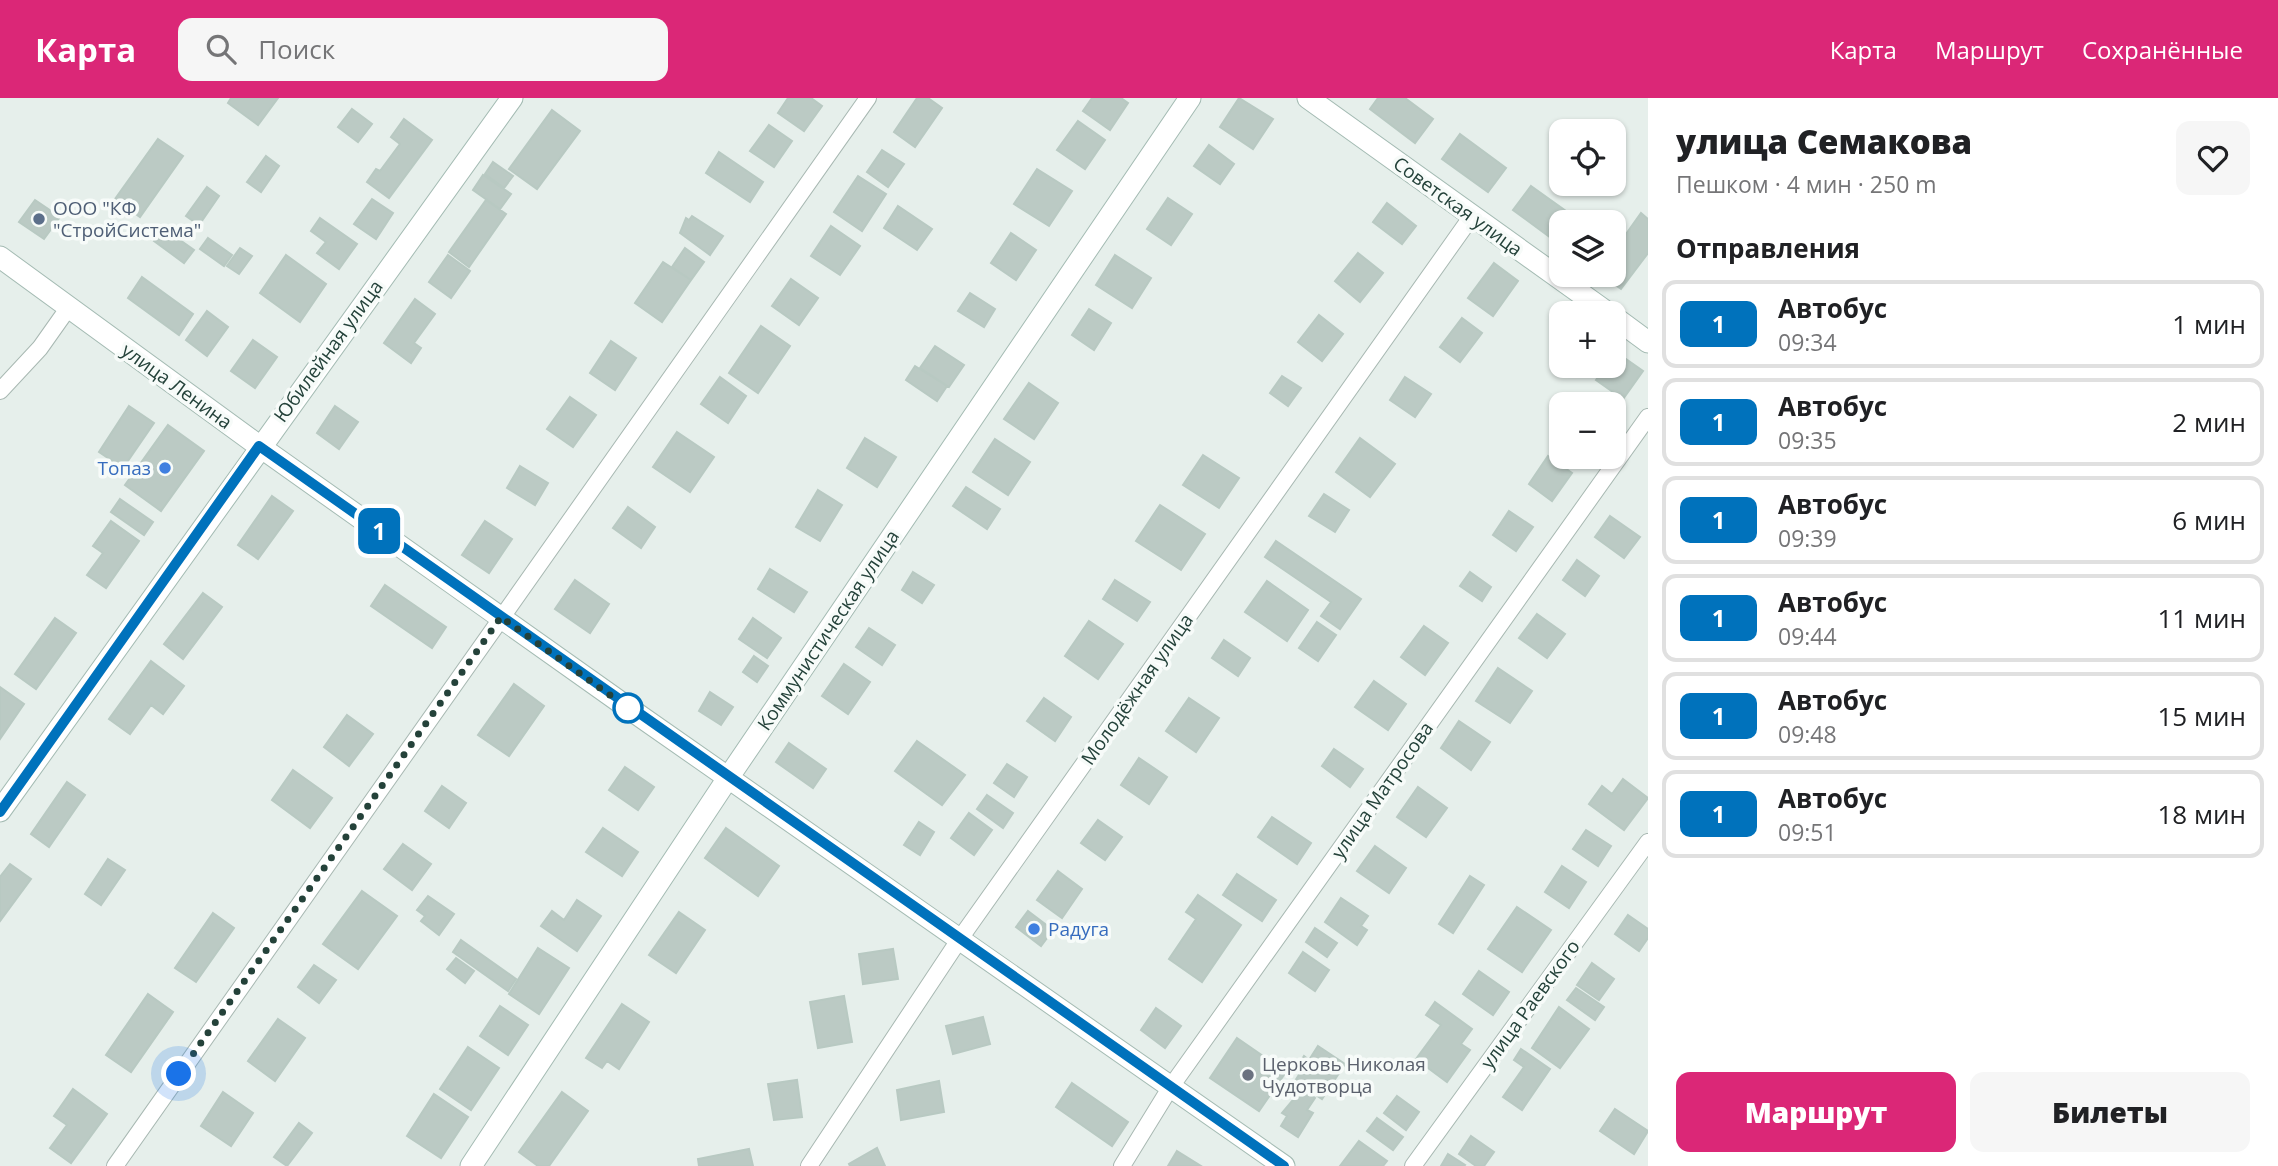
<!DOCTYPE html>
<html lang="ru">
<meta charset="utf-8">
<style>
body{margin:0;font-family:"Open Sans",sans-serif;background:#f6f6f6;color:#202124;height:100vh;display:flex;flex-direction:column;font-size:26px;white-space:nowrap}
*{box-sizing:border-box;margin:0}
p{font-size:23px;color:#757577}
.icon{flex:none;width:38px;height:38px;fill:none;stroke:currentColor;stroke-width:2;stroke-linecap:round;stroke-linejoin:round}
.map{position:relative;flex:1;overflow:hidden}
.sheet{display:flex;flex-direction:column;background:#fff;width:630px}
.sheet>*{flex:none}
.badge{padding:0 14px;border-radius:10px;font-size:24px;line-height:46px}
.fabs{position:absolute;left:1549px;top:21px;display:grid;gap:14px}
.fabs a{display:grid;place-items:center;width:77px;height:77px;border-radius:14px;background:#fff;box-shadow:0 2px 5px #0004;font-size:35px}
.you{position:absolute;width:35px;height:35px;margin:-18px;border:5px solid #fff;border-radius:50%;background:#1a73e8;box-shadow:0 0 0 10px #1a73e833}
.map>.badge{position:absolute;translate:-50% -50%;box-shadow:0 0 0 4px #fff}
h2{padding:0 28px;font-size:26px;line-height:63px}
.round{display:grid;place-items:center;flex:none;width:74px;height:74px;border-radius:14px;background:#f6f6f6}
.summary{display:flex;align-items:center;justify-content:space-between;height:119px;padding:0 28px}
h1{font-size:33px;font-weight:800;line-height:52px}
.cta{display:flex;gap:14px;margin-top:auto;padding:14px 28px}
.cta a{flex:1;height:80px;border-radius:14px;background:#db2777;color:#fff;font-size:28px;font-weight:800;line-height:80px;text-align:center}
.cta a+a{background:#f6f6f6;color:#202124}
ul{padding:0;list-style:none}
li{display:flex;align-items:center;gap:21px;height:88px;margin:0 14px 10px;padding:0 14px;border:4px solid #e0e0e0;border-radius:14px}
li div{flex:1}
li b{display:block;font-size:26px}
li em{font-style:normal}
li .badge{min-width:77px;font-weight:700;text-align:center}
header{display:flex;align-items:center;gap:42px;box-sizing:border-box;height:98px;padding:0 35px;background:#db2777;color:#fff}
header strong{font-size:33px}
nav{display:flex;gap:38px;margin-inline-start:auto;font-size:24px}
.search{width:490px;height:63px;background:#f6f6f6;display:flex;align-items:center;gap:18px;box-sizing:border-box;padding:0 24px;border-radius:14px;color:#757577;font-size:26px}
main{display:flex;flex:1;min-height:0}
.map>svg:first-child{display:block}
</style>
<header>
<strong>Карта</strong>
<div class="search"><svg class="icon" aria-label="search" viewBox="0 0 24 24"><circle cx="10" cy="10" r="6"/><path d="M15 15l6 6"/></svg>Поиск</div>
<nav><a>Карта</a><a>Маршрут</a><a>Сохранённые</a></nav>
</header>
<main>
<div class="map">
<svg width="1648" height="1068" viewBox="0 0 1648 1068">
<rect width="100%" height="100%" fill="#e6efeb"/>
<path fill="#bbcac4" stroke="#b8c9c2" stroke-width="2" d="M231 0H278L258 27 228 5Z
M788 0H811L822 8 804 33 778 15Z
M917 0H928L942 10 915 49 894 34Z
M1092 0H1121L1128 5 1110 32 1083 13Z
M1239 0 1273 21 1253 51 1220 29Z
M1378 0H1405L1433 21 1415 45 1370 11Z
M352 11 372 26 358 44 338 29Z
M552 12 580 33 537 91 509 71Z
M404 21 432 42 389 100 367 84 376 71 380 73 400 46 391 39Z
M1078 23 1105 42 1085 71 1057 52Z
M769 27 792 43 774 69 750 53Z
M1460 36 1506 70 1488 94 1442 61Z
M158 41 183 58 140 119 115 101Z
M1209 47 1234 66 1220 86 1194 68Z
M882 52 904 66 888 89 867 74Z
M719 54 763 84 750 104 706 75Z
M266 58 279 68 261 94 247 84Z
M493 64 513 78 504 90 485 76Z
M1037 71 1072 93 1049 128 1014 106Z
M483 77 511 96 500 111 473 92Z
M858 78 886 96 862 133 834 114Z
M1531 88 1577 121 1574 124H1561L1559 146 1513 112Z
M207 89 219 98 199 127 186 118Z
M1168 100 1192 116 1171 147 1147 131Z
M372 101 393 115 376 141 354 126Z
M35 102 60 119 44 141 19 124Z
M486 102 506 116 469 169 449 154Z
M1387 105 1416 128 1402 146 1373 124Z
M898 108 932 131 917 152 884 130Z
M1641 115 1648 121V155L1621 191 1601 177H1614V153Z
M692 118 723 138 710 157 680 135 686 120 689 122Z
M320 120 357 146 339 171 317 155 326 144 311 133Z
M831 128 860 148 840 177 811 158Z
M163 130 194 152 184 165 154 143Z
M1011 135 1036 152 1016 182 991 165Z
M208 140 232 157 224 168 200 151Z
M240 150 252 158 239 176 227 168Z
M685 150 704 164 691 182 672 169Z
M1358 155 1383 175 1360 204 1335 183Z
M286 157 326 186 300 224 260 195Z
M448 157 470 173 451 200 429 184Z
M1115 157 1151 180 1132 210 1096 187Z
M663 164 691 182 662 224 635 205Z
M1494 165 1518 183 1493 218 1468 200Z
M142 179 193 216 179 237 128 200Z
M791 181 818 200 799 227 772 208Z
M970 195 995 211 984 229 958 213Z
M415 201 435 216 414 245 421 250 411 265 384 245Z
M1089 211 1111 225 1094 252 1072 237Z
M207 213 228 229 207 258 186 242Z
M1319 217 1343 236 1322 263 1298 244Z
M1462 220 1482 235 1460 264 1440 249Z
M761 228 790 248 758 295 729 275Z
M253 242 277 259 255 290 231 273Z
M611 243 636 260 615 292 590 275Z
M935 248 964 267 949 289 920 270Z
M1616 254 1643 273 1623 301 1596 282 1606 268H1614Z
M915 268 947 288 937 303 906 282Z
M1282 278 1301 290 1288 308 1270 295Z
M720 279 746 298 728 325 701 306Z
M1405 279 1431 296 1415 319 1390 302Z
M1029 285 1058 305 1034 341 1004 321Z
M570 299 596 317 573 349 547 331Z
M129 308 154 325 123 370 99 354Z
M335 308 358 324 339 351 317 335Z
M168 327 204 353 161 413 125 387Z
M677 334 714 359 690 394 653 369Z
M865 340 896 359 877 389 847 370Z
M1360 340 1395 366 1370 399 1336 374Z
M995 341 1030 364 1008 397 973 374Z
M1203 357 1239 380 1219 410 1183 387Z
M1548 358 1572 375 1552 403 1529 386Z
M520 368 548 385 535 407 507 390Z
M966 389 1000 411 987 431 953 408Z
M818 392 842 407 820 443 796 429Z
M1324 396 1349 412 1335 434 1309 418Z
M272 398 293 413 258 461 238 447Z
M120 401 153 424 144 437 111 414Z
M1160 407 1205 436 1181 472 1136 443Z
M628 409 655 429 641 450 613 430Z
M1509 413 1533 429 1516 453 1493 437Z
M1610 418 1640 439 1624 460 1595 439Z
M111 423 139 443 106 490 87 477 103 455 93 448Z
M485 423 512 441 489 475 462 457Z
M1276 443 1361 501 1340 531 1321 518 1331 504 1265 459Z
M1577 462 1599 478 1585 498 1563 482Z
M770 471 807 494 794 514 758 491Z
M913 474 934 487 922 505 902 492Z
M1470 474 1491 489 1482 503 1460 488Z
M575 482 609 506 590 535 555 511Z
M1115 482 1150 504 1137 523 1103 501Z
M1267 483 1308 512 1287 543 1245 514Z
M385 487 446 529 432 550 371 508Z
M203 495 222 509 183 561 164 546Z
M1537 516 1565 536 1547 560 1519 540Z
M55 520 76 535 36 591 15 576Z
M753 520 781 540 767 560 739 541Z
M1089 523 1123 546 1098 581 1065 558Z
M1317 524 1336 537 1318 563 1299 550Z
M1424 528 1448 545 1425 577 1401 559Z
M869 530 895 547 882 567 856 549Z
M1224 542 1250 560 1238 578 1212 560Z
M754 558 768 568 757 584 743 574Z
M151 563 184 588 163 616 151 607 130 636 109 621Z
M844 566 870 584 848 616 822 598Z
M1498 570 1532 593 1510 625 1476 603Z
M1374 583 1406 606 1388 632 1355 609Z
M514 586 544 608 509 658 478 637Z
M0 589 24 606 0 641Z
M710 594 733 609 721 627 699 613Z
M1044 600 1071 619 1055 643 1027 623Z
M1189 600 1219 620 1196 654 1166 633Z
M347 617 373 636 349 668 324 649Z
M1459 623 1490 644 1471 672 1441 650Z
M917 643 965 677 942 707 895 673Z
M789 645 826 671 813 690 776 664Z
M1334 651 1363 671 1350 689 1322 668Z
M1139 660 1167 679 1149 706 1121 687Z
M1007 666 1027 679 1014 699 994 685Z
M625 669 654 689 638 712 609 692Z
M293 672 332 700 310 730 272 702Z
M1623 681 1648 700 1624 732 1589 706 1602 688 1612 696Z
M67 684 85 697 49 749 31 736Z
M442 688 466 705 449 730 425 713Z
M1418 689 1447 710 1426 739 1397 719Z
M987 697 1013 715 1003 730 977 711Z
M969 715 992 732 974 757 951 740Z
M1272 719 1311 745 1297 766 1258 739Z
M1098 722 1122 739 1105 762 1081 745Z
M919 724 934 734 920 757 904 747Z
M603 730 638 754 622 778 586 754Z
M726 730 779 768 758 798 705 760Z
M1586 732 1611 748 1598 768 1573 751Z
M403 746 431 766 412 792 384 771Z
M1375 748 1406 770 1389 795 1357 773Z
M108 761 125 772 101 807 85 796Z
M10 766 31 781 0 823V779Z
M1562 768 1586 784 1569 810 1545 794Z
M1058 773 1082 791 1062 820 1037 802Z
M1237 776 1276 802 1262 823 1223 797Z
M1470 778 1484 787 1453 835 1439 826Z
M362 793 397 818 358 871 323 846Z
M1198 797 1241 827 1202 884 1169 861 1196 821 1186 814Z
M428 798 454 816 439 837 421 823 425 818 417 812Z
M1341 800 1368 818 1361 828 1367 832 1357 847 1325 824Z
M577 802 601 818 577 853 541 828 552 813 564 822Z
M1517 809 1551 832 1522 874 1488 851Z
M1028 813 1053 832 1041 848 1016 829Z
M679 814 705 832 676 875 649 857Z
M213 815 234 830 196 884 175 870Z
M1628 817 1648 831V840L1639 853 1615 836Z
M1315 830 1337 845 1327 859 1306 844Z
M461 842 516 881 508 893 453 854Z
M538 850 569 870 539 916 509 896Z
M893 851 898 881 863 886 859 856Z
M1303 854 1329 872 1315 893 1289 875Z
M456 860 474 873 465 885 447 871Z
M1592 865 1614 881 1599 902 1577 887Z
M314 867 336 882 319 905 298 889Z
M1479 873 1509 894 1493 917 1463 896Z
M1576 890 1604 909 1595 922 1567 902Z
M148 896 173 914 131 974 106 957Z
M844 898 852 944 818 950 810 904Z
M1435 904 1472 931 1461 946 1470 952 1447 984 1416 961 1441 927 1426 917Z
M622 906 649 924 619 971 607 963 602 970 586 960Z
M500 908 528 927 508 957 480 938Z
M1559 909 1589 931 1560 970 1532 950Z
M1156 910 1181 928 1165 950 1141 932Z
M983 919 990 946 953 956 946 928Z
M278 921 305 940 275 983 248 963Z
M1237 940 1286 974 1259 1013 1210 980Z
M1318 948 1345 966 1322 1001 1295 983 1302 972 1297 969 1304 958 1309 962Z
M468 949 499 970 471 1012 440 991Z
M1521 951 1550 971 1522 1012 1503 999 1524 969 1514 962Z
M797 982 802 1019 774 1022 768 986Z
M939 983 944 1014 901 1022 897 992Z
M1072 985 1128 1024 1112 1048 1056 1009Z
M73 991 107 1016 71 1065 50 1050 67 1027 54 1018Z
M1302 991 1315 1000 1307 1012 1313 1015 1298 1039 1281 1028 1287 1018 1282 1015Z
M223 994 253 1015 231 1048 201 1028Z
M562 994 588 1013 549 1068H538L519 1054Z
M434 996 468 1019 441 1060 407 1038Z
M1397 998 1419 1014 1406 1032 1384 1015Z
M1615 1011 1648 1033 1634 1056 1600 1033Z
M1377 1020 1403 1039 1393 1052 1367 1033Z
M299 1025 312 1035 287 1068 274 1059Z
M1471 1038 1494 1054 1484 1068H1476L1459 1056Z
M1359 1043 1387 1063 1383 1068H1340Z
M877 1050 885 1068H850L849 1066Z
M749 1051 753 1068H699L698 1061Z
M1177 1053 1201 1068H1168Z
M1448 1056 1465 1067 1464 1068H1441Z"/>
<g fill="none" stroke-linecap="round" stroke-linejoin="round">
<defs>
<path id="street" d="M0 293 40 250 69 209
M115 1068 868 0
M809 1068 959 842 1472 118
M1122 1068 1170 990 1648 319
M1413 1068 1648 744"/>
<path id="secondary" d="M1308 0 1608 215
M0 159 259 348 627 609 1284 1068
M1614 219 1648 244
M0 713 512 0
M471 1068 728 680 1190 0"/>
</defs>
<use href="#street" stroke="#a8b8b2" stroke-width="18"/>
<use href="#secondary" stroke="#a4bbb3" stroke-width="23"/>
<use href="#street" stroke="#fff" stroke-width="16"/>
<use href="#secondary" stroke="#fff" stroke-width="21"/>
</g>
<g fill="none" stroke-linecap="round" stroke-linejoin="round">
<defs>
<path id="line" d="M0 714 259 348 1284 1068"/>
</defs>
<use href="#line" stroke="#fff" stroke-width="16"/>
<use href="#line" stroke="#0072bc" stroke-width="10"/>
<path stroke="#24423a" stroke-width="7" stroke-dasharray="0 12.6" d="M179 976 501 519 628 610"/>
</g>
<circle fill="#5c6f8a" stroke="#f7fbf9" stroke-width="2.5" cx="39" cy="121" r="7"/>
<g fill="#3f7fe0" stroke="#f7fbf9" stroke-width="2.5">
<circle cx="165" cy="370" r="7"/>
<circle cx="1034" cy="831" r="7"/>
</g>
<circle fill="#fff" stroke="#0072bc" stroke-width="3.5" cx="628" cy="610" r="14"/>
<circle fill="#6b7280" stroke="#f7fbf9" stroke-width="2.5" cx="1248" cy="977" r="7"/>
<g text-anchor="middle" stroke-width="7" stroke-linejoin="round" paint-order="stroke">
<g font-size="19" fill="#24423a" stroke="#f7fbf9">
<text transform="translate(1458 108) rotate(36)" y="7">Советская улица</text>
<text transform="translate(328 253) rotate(-54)" y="7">Юбилейная улица</text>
<text transform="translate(177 288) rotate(36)" y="7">улица Ленина</text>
<text transform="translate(828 532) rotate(-56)" y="7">Коммунистическая улица</text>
<text transform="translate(1137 591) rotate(-55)" y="7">Молодёжная улица</text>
<text transform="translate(1382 692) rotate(-55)" y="7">улица Матросова</text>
<text transform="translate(1530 906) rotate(-54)" y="7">улица Раевского</text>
</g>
<g font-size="19" fill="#4e5e75" stroke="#f7fbf9" text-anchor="start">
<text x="53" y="117">ООО "КФ<tspan x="53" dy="22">"СтройСистема"</tspan></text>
</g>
<g font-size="19" fill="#366cbe" stroke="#f7fbf9" text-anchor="end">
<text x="151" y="377">Топаз</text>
<text x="1048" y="838" text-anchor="start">Радуга</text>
</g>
<g font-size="19" fill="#5b616d" stroke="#f7fbf9" text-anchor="start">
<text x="1262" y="973">Церковь Николая<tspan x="1262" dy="22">Чудотворца</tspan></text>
</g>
</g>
</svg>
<div class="fabs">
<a><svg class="icon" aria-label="locate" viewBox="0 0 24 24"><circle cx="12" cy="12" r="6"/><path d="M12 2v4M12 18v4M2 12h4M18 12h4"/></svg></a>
<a><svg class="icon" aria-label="layers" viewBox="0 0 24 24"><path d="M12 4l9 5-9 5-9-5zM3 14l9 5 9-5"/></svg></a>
<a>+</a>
<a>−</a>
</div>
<div class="you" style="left:179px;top:976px"></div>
<b class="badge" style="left:379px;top:433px;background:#0072bc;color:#fff">1</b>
</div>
<section class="sheet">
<div class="summary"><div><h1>улица Семакова</h1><p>Пешком · 4 мин · 250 m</p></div><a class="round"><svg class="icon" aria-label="heart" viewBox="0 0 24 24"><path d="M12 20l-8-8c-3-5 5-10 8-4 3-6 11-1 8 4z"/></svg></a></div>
<h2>Отправления</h2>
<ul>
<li><span class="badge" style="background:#0072bc;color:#fff">1</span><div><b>Автобус</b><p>09:34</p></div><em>1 мин</em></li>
<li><span class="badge" style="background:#0072bc;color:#fff">1</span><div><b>Автобус</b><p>09:35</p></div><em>2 мин</em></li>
<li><span class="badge" style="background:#0072bc;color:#fff">1</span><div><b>Автобус</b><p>09:39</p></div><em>6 мин</em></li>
<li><span class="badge" style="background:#0072bc;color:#fff">1</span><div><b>Автобус</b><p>09:44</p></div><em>11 мин</em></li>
<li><span class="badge" style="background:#0072bc;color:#fff">1</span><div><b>Автобус</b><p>09:48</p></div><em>15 мин</em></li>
<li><span class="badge" style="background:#0072bc;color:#fff">1</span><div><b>Автобус</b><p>09:51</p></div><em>18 мин</em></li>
</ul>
<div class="cta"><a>Маршрут</a><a>Билеты</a></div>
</section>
</main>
